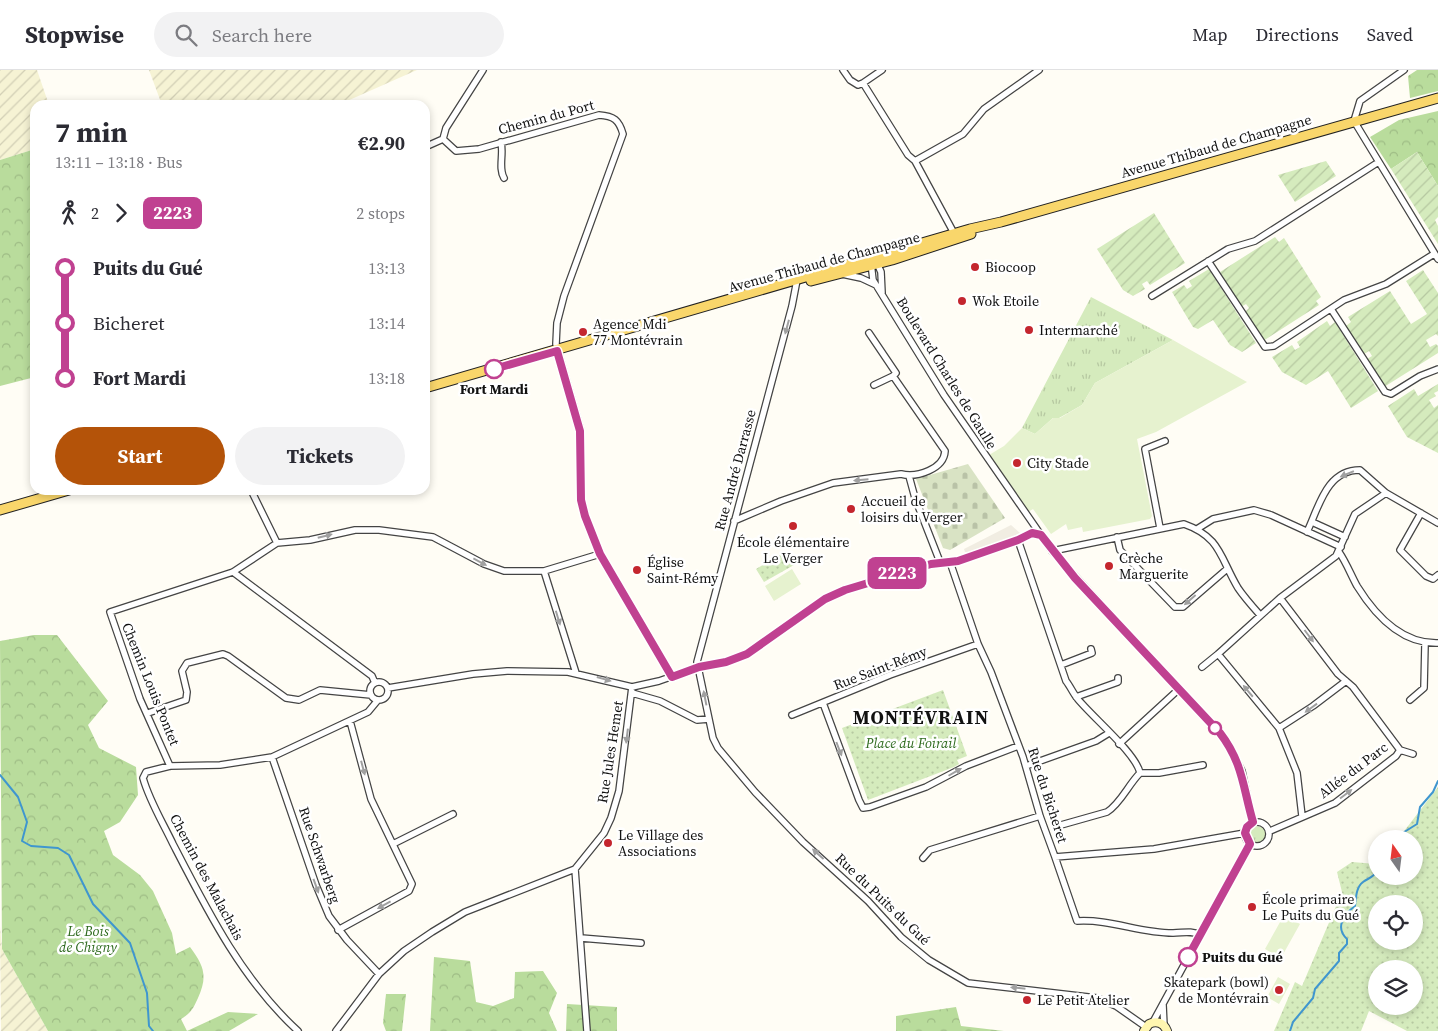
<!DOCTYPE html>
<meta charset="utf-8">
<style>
body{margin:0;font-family:"Source Serif 4",serif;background:#f2f2f3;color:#2b2b33;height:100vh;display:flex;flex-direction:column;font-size:19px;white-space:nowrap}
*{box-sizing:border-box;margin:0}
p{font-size:16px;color:#7c7c81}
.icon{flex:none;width:28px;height:28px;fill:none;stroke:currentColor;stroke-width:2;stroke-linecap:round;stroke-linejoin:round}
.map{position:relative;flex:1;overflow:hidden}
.panel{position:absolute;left:30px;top:30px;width:400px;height:395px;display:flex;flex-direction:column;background:#fff;border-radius:15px;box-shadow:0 2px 8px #0003}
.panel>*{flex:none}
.badge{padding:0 10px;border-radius:8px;font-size:18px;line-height:32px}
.needle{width:32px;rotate:346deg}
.tools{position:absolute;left:1368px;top:760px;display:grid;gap:10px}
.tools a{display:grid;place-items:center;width:55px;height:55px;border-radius:50%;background:#fff;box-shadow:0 2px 8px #0003;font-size:25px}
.map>.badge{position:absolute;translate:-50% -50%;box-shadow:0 0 0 2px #fff}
.legs{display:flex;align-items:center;gap:8px;height:55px;padding:0 25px;font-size:16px}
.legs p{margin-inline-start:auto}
.headline{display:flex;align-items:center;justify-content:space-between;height:85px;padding:0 25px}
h1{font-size:28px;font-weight:700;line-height:38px}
.primary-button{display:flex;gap:10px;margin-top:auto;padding:10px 25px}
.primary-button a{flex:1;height:58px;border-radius:30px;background:#b45309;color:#fff;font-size:20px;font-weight:700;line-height:58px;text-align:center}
.primary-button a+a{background:#f2f2f3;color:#2b2b33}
ul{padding:0 25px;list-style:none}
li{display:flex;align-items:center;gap:18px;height:55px;font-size:19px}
li i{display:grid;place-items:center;width:8px;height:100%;margin:0 6px;background:currentColor}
li i::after{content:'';width:12px;height:12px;margin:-6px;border:4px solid;border-radius:50%;background:#fff}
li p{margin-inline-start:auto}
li:first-child i{background:linear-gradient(#0000 50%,currentColor 0)}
li:last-child i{background:linear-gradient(currentColor 50%,#0000 0)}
header{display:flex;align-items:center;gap:30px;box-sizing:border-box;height:70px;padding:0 25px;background:#fff;border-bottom:1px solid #e1e1e2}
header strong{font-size:24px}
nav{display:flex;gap:28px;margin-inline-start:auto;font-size:18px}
.search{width:350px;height:45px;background:#f2f2f3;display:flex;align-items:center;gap:12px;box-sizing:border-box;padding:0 18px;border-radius:28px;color:#7c7c81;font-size:19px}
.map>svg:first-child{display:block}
</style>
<header>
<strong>Stopwise</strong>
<div class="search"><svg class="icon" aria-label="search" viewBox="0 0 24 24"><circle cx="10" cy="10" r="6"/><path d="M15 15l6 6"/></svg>Search here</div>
<nav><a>Map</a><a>Directions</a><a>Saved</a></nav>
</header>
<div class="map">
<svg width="1438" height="961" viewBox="0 0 1438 961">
<defs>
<pattern id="farmland-furrows" width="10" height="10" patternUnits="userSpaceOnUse" patternTransform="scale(1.25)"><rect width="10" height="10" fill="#f6f3d4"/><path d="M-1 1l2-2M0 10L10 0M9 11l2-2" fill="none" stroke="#d2cfb5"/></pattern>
<pattern id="grass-tufts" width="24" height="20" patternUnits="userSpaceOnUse" patternTransform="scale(1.25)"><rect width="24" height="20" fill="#d5ebbd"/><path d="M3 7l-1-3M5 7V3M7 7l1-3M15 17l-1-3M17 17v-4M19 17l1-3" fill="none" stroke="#b6c8a1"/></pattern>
<pattern id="forest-crowns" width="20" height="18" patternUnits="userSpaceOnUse" patternTransform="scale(1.25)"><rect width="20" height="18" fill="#b9dc9c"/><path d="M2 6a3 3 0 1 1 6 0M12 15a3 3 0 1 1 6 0" fill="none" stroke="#9ebc85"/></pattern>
<pattern id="cemetery-stones" width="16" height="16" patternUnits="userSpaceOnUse" patternTransform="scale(1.25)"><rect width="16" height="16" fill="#d9e3c4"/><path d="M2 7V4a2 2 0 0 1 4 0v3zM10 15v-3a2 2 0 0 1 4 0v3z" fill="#b9c2a7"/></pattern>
<pattern id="park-dots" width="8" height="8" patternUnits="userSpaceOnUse" patternTransform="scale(1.25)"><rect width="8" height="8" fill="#d5ebbd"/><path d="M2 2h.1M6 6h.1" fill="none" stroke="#b6c8a1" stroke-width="1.8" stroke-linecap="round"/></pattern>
<pattern id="garden-furrows" width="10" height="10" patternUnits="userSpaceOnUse" patternTransform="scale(1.25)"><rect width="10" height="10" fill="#d5ebbd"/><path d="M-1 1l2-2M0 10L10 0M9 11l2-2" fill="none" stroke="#b6c8a1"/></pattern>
</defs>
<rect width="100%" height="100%" fill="#fffdf5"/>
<path fill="url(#farmland-furrows)" d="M0 0H37L49 35H35V79L0 90Z
M149 0H417L338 35H221L220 33 162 35Z
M0 856 2 879 48 961H1Z"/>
<path fill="url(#grass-tufts)" d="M1091 227 1173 270 1095 313 1082 335 1059 348H1053L1035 364 1022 358Z
M1248 765a9 9 0 1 1 18 0a9 9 0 1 1-18 0Z"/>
<path fill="url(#forest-crowns)" d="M1417 0H1438V21L1410 28 1408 6Z
M1438 41V116L1417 82 1391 99 1370 67 1399 50Z
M35 79V307L0 316V90Z
M34 565H57L108 631 88 655 99 678 136 697 138 725 120 752 104 761 113 785 140 805 153 821 172 863 176 884 190 877C204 896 208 906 198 928 193 939 191 943 181 949L187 961 228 942 258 944 229 961H48L2 879 0 571Z
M434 887 470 891 476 932 493 936 514 928 515 902 543 901 557 923 549 943 557 961H430Z
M386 924H406L402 961H386L383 953Z
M567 934 617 937V961H566Z
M956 937 961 956 1004 961H896V946Z"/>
<path fill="url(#cemetery-stones)" d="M968 394 1005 448 950 480 943 478 916 409Z"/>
<path fill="url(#park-dots)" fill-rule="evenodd" d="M785 482 794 495 764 512 756 499Z
M943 620 967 686 957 690 959 694 954 697 868 730 842 658Z
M1438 717V961H1407L1369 941 1361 961H1274L1295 912 1302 916 1342 822 1337 802 1352 792 1376 794V806H1414V769H1398ZM1376 834H1414V871H1376ZM1376 899H1414V936H1376Z"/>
<path fill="url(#garden-furrows)" d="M1417 82 1438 116V147L1435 150 1438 156V174L1391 99Z
M1326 91 1336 106 1295 132 1278 105Z
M1154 143 1185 193 1150 215 1147 211 1142 214 1145 219 1133 226 1123 220 1097 179Z
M1275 167 1279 172 1284 168 1321 227 1316 231 1319 235 1263 271 1245 242 1249 238 1246 234 1241 237 1220 202Z
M1209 199 1256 273 1242 282 1230 275 1213 250 1198 259 1193 257 1172 222 1184 215 1187 219 1192 216 1189 211Z
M1423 200 1438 223V266L1436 264 1426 270 1430 277 1436 274 1438 276V283L1384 317 1367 289 1372 286 1369 281 1364 284 1346 256 1351 252 1348 247 1390 221 1411 254 1427 244 1406 211Z
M1327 251 1330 256 1335 252 1378 321 1351 338 1328 301 1306 315 1282 302 1272 287 1292 275 1295 280 1300 277 1297 272Z
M1438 314V321L1434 323 1436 326 1429 330 1434 338 1438 335V383L1407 367 1388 336 1414 319 1418 326Z"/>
<path fill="#e6f2cf" d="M1173 270 1247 312 1156 362 1137 369 1152 446 1150 449 1083 462 1082 457 1068 460 1066 454 1051 464 1033 439 1028 442 989 385 1004 376 1022 358 1035 364 1053 348H1060L1082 335 1095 313Z
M792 499 801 514 774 531 765 516Z
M1284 845 1300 854 1281 888 1265 879Z
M1278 907 1290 914 1279 934 1267 927Z"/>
<path fill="#f1ede2" d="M1011 455 1021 464 972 482H965L964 479Z"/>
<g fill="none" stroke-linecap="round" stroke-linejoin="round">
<path stroke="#3f96cf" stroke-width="2" d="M0 705 18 727 27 752 22 771 31 776 58 778 69 785 93 834 130 873 147 923 149 956 153 961
M1393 769 1417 754 1420 737 1433 722 1438 711
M1290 961 1293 952 1313 928 1315 919 1339 891V883L1347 874V869C1335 858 1343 845 1355 836 1356 828 1356 817 1363 812 1368 808 1373 808 1376 802"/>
<defs>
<path id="minor" d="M483 0 446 58 443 69 456 81 479 79 599 45C614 46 619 50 623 64L564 226 557 253 556 274 581 361V430L585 446 600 484 672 607
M843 0 850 10 858 15 863 13 908 85 915 91 955 165
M1404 0 1360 31 1354 51 1438 189
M863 13 882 0
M501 72C504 84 498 98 504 108
M425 77 443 69
M915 91 963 64 984 39 1039 0
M876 191 881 202 882 223
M1208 191 1265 277 1274 276 1344 230 1386 214 1434 184
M871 193 873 210 944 325 1052 481 1227 672 1242 701 1253 753
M842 204 861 208 876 215
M797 210 792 236 697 592 713 668 718 678 755 722 803 772 868 831 901 867 929 890 968 913 1097 928 1116 936 1146 957
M1152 226 1228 179 1255 171 1377 93
M1331 239 1385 322 1391 324 1420 306 1438 299
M874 315 893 306
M909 406 915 428 940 492
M251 420 277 473
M1421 443 1400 480 1426 506 1433 509 1438 505
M734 451 781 431 833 413 901 404C917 408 944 399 945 381L893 306 896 303 869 263
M1312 452 1345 467
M1160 458 1145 379 1165 371
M1197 459 1213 449 1254 440 1271 445 1341 477
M1307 462C1319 437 1326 400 1360 400L1386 423 1438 453
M1117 467 1120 480 1175 537H1183L1227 499
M1018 470 1066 611C1070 616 1073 623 1077 628 1091 646 1136 683 1140 703 1128 715 1121 733 1107 742L1061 755
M1052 481 1184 454C1221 467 1220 488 1238 518 1244 527 1252 536 1260 545
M1339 482C1346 492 1351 505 1357 516 1375 545 1402 574 1438 573
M950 492 978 574 991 602 1023 687 1040 746 1055 787 1154 779 1245 763
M544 501 576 603
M233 502 372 606 375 613
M1061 595 1092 583 1091 579
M1202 597 1218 584
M370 621a9 9 0 1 1 18 0a9 9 0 1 1-18 0Z
M388 618 473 604 507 601 568 602 632 617 659 611 699 597 726 592 745 585 825 529 845 520 931 494 958 491 1018 470 1032 463 1040 465
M632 623 660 631 697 650 709 649
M1076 627 1118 612V608
M1410 630 1424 618 1425 574
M823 633 859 730 863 738 870 737 926 717 966 696 1018 676
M148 643 186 630 187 622 182 601 187 593 223 584 228 586 286 628 299 630 320 620 371 625
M792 645 890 605 978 574
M1279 658 1313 636 1346 611
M1119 674 1179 619
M1400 680 1413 684
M272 687 316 815 329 846 347 870 379 904
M170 696 140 629 110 542 233 502 277 473 310 470 355 460H379L433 467 484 494 504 501H544L600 484
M1026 696 1096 671 1109 663
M1140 703H1159L1203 695
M1302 746 1297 703 1279 658 1218 584 1280 528 1336 486 1355 444 1386 423
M1245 764a12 12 0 1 1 24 0a12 12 0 1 1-24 0Z
M1270 761 1335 733 1396 686 1400 680 1353 617 1338 604 1280 528
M393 774 453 744
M1055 787 1077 851C1111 849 1139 863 1173 863 1183 863 1191 860 1200 865
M923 788 930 780 1040 746
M575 799 587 961
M338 860 409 821 412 814 371 729 350 651
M581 868 641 873
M1163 935 1164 956
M1153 952 1250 774
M298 961C242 910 207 840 173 774 163 753 149 730 143 708L146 702 170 696 220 695 272 687 368 642 378 630
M336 961 379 904 404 881 432 862 465 842 575 799 604 763 611 748 619 721 632 617"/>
<path id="secondary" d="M1144 961 1149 954C1157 950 1164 953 1167 961"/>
<path id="primary" d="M811 211 892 190 971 164
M425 318 970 159 1001 152 1438 28
M0 440 69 420"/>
</defs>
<use href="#minor" stroke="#444" stroke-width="8"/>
<use href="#secondary" stroke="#333" stroke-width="10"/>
<use href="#primary" stroke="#222" stroke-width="11"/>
<use href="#minor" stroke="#fff" stroke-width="5.5"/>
<use href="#secondary" stroke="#fff6b0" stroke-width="8"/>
<use href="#primary" stroke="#f9d66b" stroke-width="9"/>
</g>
<defs><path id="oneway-solid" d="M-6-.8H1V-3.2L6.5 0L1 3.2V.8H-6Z" transform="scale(1.25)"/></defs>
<g fill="#a0a0a0">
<use href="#oneway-solid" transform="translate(787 257) rotate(105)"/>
<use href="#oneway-solid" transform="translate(1347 404) rotate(157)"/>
<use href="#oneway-solid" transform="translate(861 410) rotate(175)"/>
<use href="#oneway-solid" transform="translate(325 466) rotate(-14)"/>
<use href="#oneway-solid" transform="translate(480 492) rotate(28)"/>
<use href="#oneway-solid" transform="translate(1190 530) rotate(139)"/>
<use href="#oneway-solid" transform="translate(558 548) rotate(73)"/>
<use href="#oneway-solid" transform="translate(1309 566) rotate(53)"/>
<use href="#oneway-solid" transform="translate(604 609) rotate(16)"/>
<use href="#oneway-solid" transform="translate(1248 621) rotate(-130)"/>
<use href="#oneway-solid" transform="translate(705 628) rotate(-101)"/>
<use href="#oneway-solid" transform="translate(1311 638) rotate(144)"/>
<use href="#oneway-solid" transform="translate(627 666) rotate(97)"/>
<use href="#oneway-solid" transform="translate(839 679) rotate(69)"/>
<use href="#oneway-solid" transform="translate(363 698) rotate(75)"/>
<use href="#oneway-solid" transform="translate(955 702) rotate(-30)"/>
<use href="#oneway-solid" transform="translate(1346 724) rotate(-37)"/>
<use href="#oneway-solid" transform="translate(818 784) rotate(-138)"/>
<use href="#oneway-solid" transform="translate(316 816) rotate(70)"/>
<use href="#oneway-solid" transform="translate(384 835) rotate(151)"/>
<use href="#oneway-solid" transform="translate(1018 918) rotate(-174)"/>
</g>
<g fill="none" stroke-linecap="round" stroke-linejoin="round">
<defs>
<path id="line-1" d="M494 299 557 281 580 361 581 430 585 446 600 484 672 607 699 597 726 592 747 584 825 529 845 520 931 494 958 491 1018 470 1032 463 1041 465 1075 508 1220 663C1243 693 1243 718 1253 752L1247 757 1245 763 1250 774 1188 887"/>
</defs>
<use href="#line-1" stroke="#fff" stroke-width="11"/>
<use href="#line-1" stroke="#c04191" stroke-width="8"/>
</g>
<g fill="#c4262e" stroke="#fff" stroke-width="2">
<circle cx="975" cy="197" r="5"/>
<circle cx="962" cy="231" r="5"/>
<circle cx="1029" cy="260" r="5"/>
<circle cx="583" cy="262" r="5"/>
<circle cx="1017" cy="393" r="5"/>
<circle cx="851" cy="439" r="5"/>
<circle cx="793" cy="456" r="5"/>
<circle cx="1109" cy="496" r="5"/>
<circle cx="637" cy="500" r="5"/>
<circle cx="608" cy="773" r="5"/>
<circle cx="1252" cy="837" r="5"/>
<circle cx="1279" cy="920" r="5"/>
<circle cx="1027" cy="930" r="5"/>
</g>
<g fill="#fff" stroke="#c04191" stroke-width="2.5">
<circle cx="494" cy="299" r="9"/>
<circle cx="1215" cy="658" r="6"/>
<circle cx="1188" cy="887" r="9"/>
</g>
<g text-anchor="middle" stroke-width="5" stroke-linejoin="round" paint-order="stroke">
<g font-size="14" fill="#111" stroke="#fff">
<text transform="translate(546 47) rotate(-15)" y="5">Chemin du Port</text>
<text transform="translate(1216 76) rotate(-16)" y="5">Avenue Thibaud de Champagne</text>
<text transform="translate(824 192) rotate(-15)" y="5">Avenue Thibaud de Champagne</text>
<text transform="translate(947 303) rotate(58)" y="5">Boulevard Charles de Gaulle</text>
<text transform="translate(735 400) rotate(-75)" y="5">Rue André Darrasse</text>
<text transform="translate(880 598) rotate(-21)" y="5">Rue Saint-Rémy</text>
<text transform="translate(151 614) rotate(68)" y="5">Chemin Louis Pontet</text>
<text transform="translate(610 682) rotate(-81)" y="5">Rue Jules Hemet</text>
<text transform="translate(1353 700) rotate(-37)" y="5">Allée du Parc</text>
<text transform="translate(1048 725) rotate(72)" y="5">Rue du Bicheret</text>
<text transform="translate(320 785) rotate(71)" y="5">Rue Schwarberg</text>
<text transform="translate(207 807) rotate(62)" y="5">Chemin des Malachais</text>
<text transform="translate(883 829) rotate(44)" y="5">Rue du Puits du Gué</text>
</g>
<g font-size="14" fill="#111" stroke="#fff" text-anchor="start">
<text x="985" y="202">Biocoop</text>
<text x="972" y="236">Wok Etoile</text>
<text x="593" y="259">Agence Mdi<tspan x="593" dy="16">77 Montévrain</tspan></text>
<text x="1039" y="265">Intermarché</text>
<text x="1027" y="398">City Stade</text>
<text x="861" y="436">Accueil de<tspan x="861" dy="16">loisirs du Verger</tspan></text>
<text x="793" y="477" text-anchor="middle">École élémentaire<tspan x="793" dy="16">Le Verger</tspan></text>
<text x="1119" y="493">Crèche<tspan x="1119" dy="16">Marguerite</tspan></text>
<text x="647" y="497">Église<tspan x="647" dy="16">Saint-Rémy</tspan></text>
<text x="618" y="770">Le Village des<tspan x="618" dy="16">Associations</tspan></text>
<text x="1262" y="834">École primaire<tspan x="1262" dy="16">Le Puits du Gué</tspan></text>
<text x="1269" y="917" text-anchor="end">Skatepark (bowl)<tspan x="1269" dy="16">de Montévrain</tspan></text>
<text x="1037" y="935">Le Petit Atelier</text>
</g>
<g font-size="14" font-weight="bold" fill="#111" stroke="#fff">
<text x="494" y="324">Fort Mardi</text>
<text x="1202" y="892" text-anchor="start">Puits du Gué</text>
</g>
<g font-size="14" font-style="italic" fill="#2f6b1f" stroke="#fff">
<text x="911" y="678">Place du Foirail</text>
<text x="88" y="866">Le Bois<tspan x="88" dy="16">de Chigny</tspan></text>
</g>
<g font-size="19" font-weight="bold" letter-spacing="1" fill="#111" stroke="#fff">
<text x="921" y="654">MONTÉVRAIN</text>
</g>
</g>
</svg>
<div class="tools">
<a><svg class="needle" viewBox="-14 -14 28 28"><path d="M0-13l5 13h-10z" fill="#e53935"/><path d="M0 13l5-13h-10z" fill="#7c7c81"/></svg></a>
<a><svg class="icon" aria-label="locate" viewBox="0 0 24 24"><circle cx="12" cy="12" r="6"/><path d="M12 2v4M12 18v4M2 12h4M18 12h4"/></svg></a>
<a><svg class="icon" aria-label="layers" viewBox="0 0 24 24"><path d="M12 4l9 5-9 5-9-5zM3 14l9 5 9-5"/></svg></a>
</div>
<b class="badge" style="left:897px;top:503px;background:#c04191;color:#fff">2223</b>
<section class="panel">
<div class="headline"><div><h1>7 min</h1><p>13:11 – 13:18 · Bus</p></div><b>€2.90</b></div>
<div class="legs"><svg class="icon" aria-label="walk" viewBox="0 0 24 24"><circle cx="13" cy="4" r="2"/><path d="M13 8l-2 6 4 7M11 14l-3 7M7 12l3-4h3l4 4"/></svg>2<svg class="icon" aria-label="forward" viewBox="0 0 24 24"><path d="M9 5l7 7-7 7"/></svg><b class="badge" style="background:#c04191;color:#fff">2223</b><p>2 stops</p></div>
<ul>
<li><i style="color:#c04191"></i><b>Puits du Gué</b><p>13:13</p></li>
<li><i style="color:#c04191"></i><span>Bicheret</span><p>13:14</p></li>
<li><i style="color:#c04191"></i><b>Fort Mardi</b><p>13:18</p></li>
</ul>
<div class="primary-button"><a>Start</a><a>Tickets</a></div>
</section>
</div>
